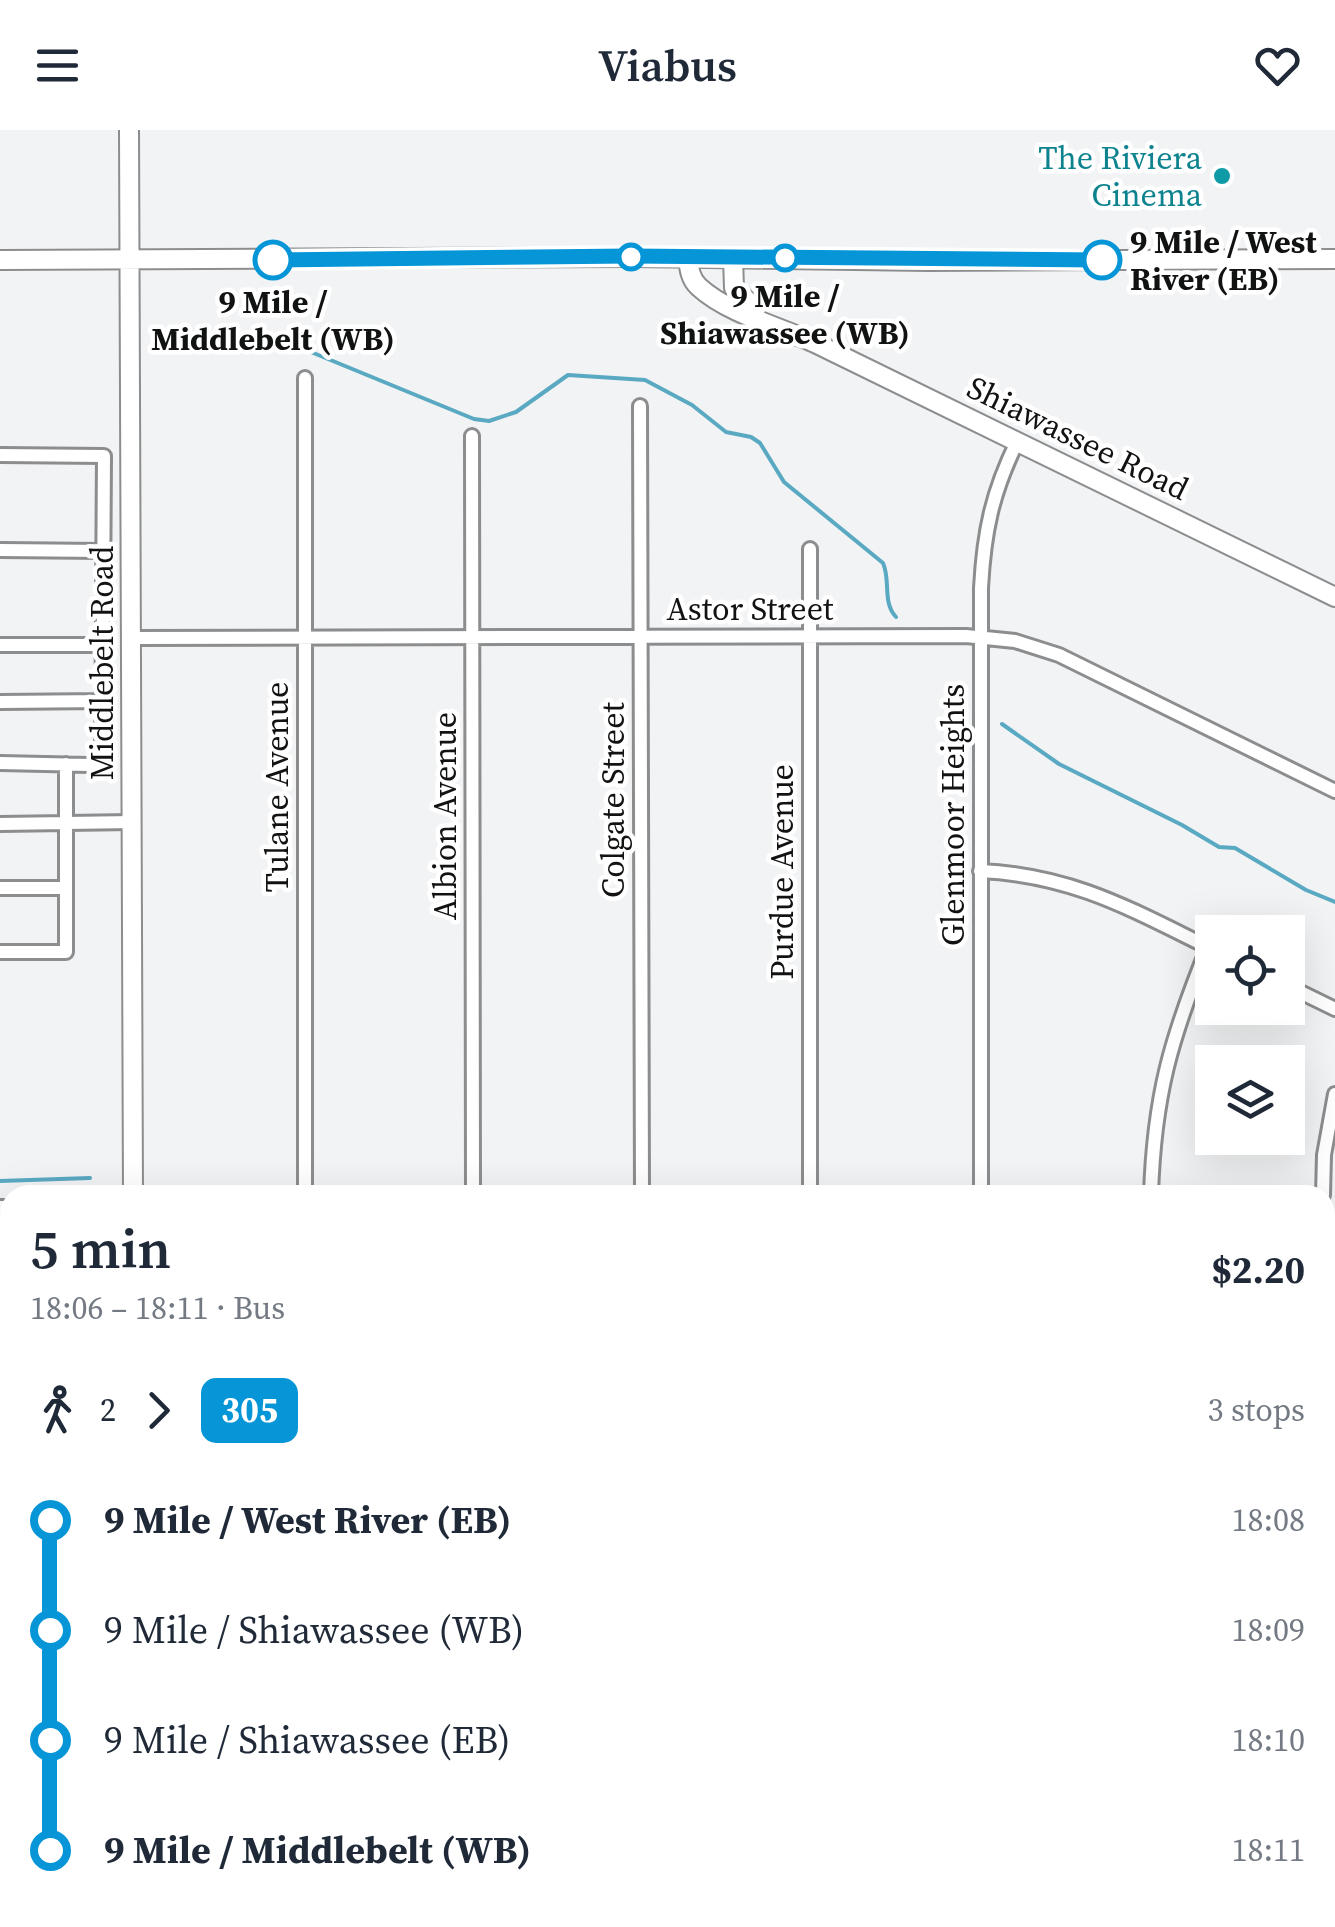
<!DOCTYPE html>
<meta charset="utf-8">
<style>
body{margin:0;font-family:"Source Serif 4",serif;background:#f6f6f7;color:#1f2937;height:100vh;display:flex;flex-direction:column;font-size:38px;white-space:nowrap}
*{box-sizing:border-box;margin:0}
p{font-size:32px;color:#747a83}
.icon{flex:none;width:55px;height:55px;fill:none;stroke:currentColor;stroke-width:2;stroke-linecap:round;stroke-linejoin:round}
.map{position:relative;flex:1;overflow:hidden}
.details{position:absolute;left:0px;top:1055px;width:1335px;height:742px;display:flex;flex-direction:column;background:#fff;border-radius:30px 30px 0 0;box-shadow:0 10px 40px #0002}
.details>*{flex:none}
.badge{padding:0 20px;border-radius:15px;font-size:35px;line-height:65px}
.fabs{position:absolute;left:1195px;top:785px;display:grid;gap:20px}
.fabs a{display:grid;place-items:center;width:110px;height:110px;border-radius:0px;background:#fff;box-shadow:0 10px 40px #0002;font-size:50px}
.map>.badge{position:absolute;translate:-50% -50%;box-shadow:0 0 0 5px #fff}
.legs{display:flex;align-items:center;gap:15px;height:110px;padding:0 30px;font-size:32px}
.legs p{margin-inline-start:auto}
.overview{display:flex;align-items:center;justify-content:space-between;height:170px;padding:0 30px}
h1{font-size:55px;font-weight:600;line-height:75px}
ul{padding:0 30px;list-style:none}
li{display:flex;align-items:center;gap:35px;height:110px;font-size:38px}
li i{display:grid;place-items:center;width:15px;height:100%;margin:0 12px;background:currentColor}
li i::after{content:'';width:25px;height:25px;margin:-12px;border:8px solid;border-radius:50%;background:#fff}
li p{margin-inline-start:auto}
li:first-child i{background:linear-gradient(#0000 50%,currentColor 0)}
li:last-child i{background:linear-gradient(currentColor 50%,#0000 0)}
header{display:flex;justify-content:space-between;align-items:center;height:130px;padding:0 30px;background:#fff;font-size:45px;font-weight:600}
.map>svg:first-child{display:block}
</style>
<header><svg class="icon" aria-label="menu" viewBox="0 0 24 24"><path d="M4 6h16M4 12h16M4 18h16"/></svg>Viabus<svg class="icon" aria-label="heart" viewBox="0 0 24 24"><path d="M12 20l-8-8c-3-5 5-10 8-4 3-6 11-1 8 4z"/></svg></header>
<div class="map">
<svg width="1335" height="1797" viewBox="0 0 1335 1797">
<rect width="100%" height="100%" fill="#f2f3f4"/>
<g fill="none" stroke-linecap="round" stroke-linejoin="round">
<path stroke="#5aa9c2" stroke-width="4" d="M170 212 212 217 266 216 311 222 474 289 489 291 516 282 568 245 645 250 692 275 726 302 751 307 760 313 784 352 883 433C891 451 882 472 896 487
M1002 594 1059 634 1182 695 1219 717 1235 718 1306 760 1335 772
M0 1051 90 1048"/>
<defs>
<path id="street" d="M305 248V1065
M640 276 642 1065
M472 306 473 1065
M0 325 104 326 102 625 100 633 89 635 0 633
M810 419V1065
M0 420 103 421
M132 508 966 506 1015 511 1059 525 1335 661
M0 515H103
M0 572 103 571
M0 694 133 692
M980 741C1073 745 1132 780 1212 819
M0 758H66
M0 822H66V634
M1288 856 1335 879
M981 1065V458C984 402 992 363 1017 312
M1151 1065C1154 966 1171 908 1208 817
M1323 1065 1324 1025 1335 964
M0 1077H10
M1325 1668H1335
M0 1682H10
M991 1788V1797"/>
<path id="secondary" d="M129 0 133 1065
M688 127C689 138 690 149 699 157 727 183 780 197 815 213L1335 467
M733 128 734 158 756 179
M0 130 631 127 928 131 1335 129
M133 1797V1788"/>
</defs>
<use href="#street" stroke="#8c8d8e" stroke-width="18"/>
<use href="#secondary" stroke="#8c8d8e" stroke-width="22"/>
<use href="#street" stroke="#fff" stroke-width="12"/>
<use href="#secondary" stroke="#fff" stroke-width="18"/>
</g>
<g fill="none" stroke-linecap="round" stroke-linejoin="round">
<defs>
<path id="line-1" d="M273 130 631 126 1102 130"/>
</defs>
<use href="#line-1" stroke="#fff" stroke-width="22"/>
<use href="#line-1" stroke="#0696d7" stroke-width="15"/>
</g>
<circle fill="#0f9aa8" stroke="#fff" stroke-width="4" cx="1222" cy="46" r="10"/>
<g fill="#fff" stroke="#0696d7" stroke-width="5">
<circle cx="631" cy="127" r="12"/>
<circle cx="785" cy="128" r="12"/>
<circle cx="273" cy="130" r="18"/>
<circle cx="1102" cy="130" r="18"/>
</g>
<g text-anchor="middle" stroke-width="9" stroke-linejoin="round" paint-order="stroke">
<g font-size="32" fill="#0d838f" stroke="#fff" text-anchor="end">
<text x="1202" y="39">The Riviera<tspan x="1202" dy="37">Cinema</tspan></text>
</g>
<g font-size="32" font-weight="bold" fill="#111212" stroke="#fff">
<text x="1130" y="123" text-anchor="start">9 Mile / West<tspan x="1130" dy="37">River (EB)</tspan></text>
<text x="785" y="177">9 Mile /<tspan x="785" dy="37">Shiawassee (WB)</tspan></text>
<text x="273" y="183">9 Mile /<tspan x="273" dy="37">Middlebelt (WB)</tspan></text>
</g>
<g font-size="32" fill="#111212" stroke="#fff">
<text transform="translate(1078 308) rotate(26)" y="11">Shiawassee Road</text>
<text x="750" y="490">Astor Street</text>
<text transform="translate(102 533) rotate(-90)" y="11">Middlebelt Road</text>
<text transform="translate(277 657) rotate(-90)" y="11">Tulane Avenue</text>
<text transform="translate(613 670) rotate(-90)" y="11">Colgate Street</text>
<text transform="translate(953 685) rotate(-90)" y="11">Glenmoor Heights</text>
<text transform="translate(445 686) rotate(-90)" y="11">Albion Avenue</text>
<text transform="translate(782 742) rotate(-90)" y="11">Purdue Avenue</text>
</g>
</g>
</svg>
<div class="fabs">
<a><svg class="icon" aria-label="locate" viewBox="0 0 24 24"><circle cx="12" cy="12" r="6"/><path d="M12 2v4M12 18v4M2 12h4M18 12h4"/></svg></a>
<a><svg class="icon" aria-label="layers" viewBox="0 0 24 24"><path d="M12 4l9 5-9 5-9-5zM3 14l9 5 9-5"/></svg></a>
</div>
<section class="details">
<div class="overview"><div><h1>5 min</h1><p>18:06 – 18:11 · Bus</p></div><b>$2.20</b></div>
<div class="legs"><svg class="icon" aria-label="walk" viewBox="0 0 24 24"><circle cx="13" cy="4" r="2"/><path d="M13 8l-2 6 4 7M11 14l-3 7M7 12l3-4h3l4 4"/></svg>2<svg class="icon" aria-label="forward" viewBox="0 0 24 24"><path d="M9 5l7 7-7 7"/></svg><b class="badge" style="background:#0696d7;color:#fff">305</b><p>3 stops</p></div>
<ul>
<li><i style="color:#0696d7"></i><b>9 Mile / West River (EB)</b><p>18:08</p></li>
<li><i style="color:#0696d7"></i><span>9 Mile / Shiawassee (WB)</span><p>18:09</p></li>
<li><i style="color:#0696d7"></i><span>9 Mile / Shiawassee (EB)</span><p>18:10</p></li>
<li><i style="color:#0696d7"></i><b>9 Mile / Middlebelt (WB)</b><p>18:11</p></li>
</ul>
</section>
</div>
